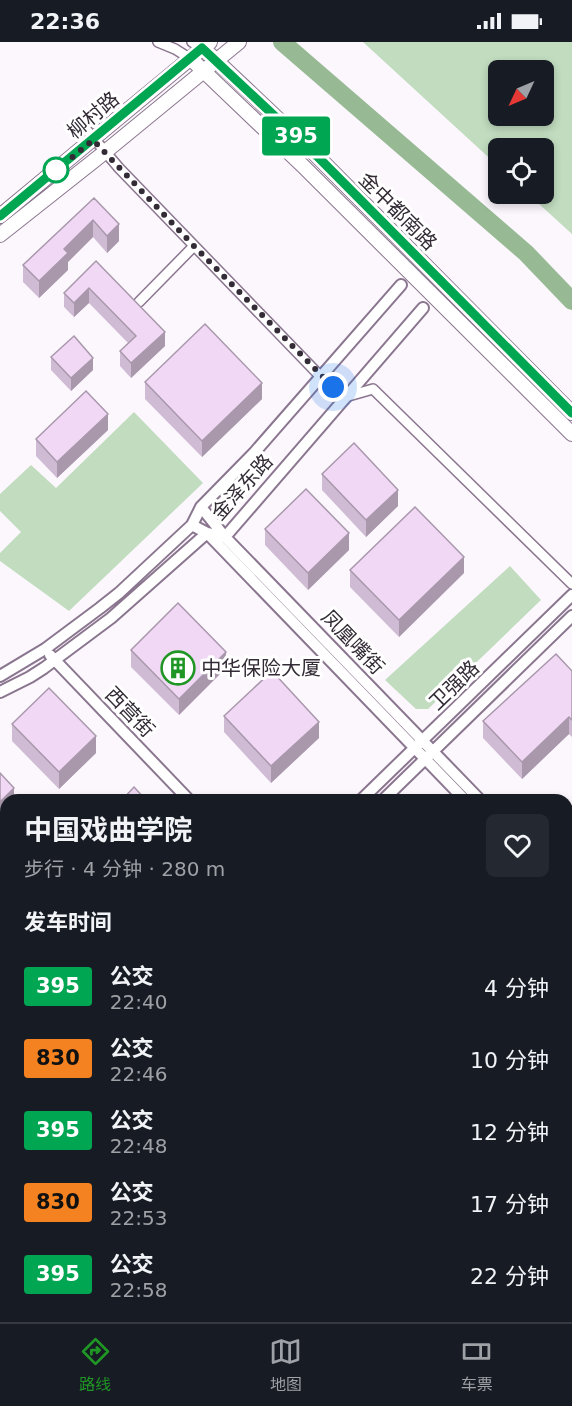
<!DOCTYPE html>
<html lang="zh">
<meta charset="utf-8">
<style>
body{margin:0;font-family:"DejaVu Sans","Noto Sans SC",sans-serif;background:#242831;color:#f1f3f6;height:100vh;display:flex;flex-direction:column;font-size:22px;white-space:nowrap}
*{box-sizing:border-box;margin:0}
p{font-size:20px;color:#9ea1a6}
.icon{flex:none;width:33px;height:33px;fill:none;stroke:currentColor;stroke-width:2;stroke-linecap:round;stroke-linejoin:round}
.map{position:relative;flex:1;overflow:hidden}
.drawer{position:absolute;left:0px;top:752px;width:573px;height:530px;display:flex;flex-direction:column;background:#171b24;border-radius:18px 18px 0 0;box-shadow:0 3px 9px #0003}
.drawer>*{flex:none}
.badge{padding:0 12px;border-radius:4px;font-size:21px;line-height:39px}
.needle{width:39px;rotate:226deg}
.tools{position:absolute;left:488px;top:18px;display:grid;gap:12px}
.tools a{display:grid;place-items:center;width:66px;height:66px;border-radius:9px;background:#171b24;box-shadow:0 3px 9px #0003;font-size:30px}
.you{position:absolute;width:30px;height:30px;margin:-15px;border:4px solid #fff;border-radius:50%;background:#1a73e8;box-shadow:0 0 0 9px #1a73e833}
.map>.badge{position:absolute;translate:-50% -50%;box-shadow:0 0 0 3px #fff}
h2{padding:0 24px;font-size:22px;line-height:54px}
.round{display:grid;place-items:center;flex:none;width:63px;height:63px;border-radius:9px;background:#242831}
.summary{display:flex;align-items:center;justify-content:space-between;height:102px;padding:0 24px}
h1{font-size:28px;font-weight:700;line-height:45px}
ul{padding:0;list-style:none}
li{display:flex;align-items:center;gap:18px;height:72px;padding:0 24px}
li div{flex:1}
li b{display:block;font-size:22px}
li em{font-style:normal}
li .badge{min-width:66px;font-weight:700;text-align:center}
.status{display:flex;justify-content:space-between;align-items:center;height:42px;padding:0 30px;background:#171b24;direction:ltr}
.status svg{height:16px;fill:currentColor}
.tab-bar{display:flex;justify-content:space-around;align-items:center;height:84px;border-top:2px solid #363941;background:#171b24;font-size:16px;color:#9ea1a6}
.tab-bar a{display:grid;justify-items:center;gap:3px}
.tab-bar .selected{color:#209625}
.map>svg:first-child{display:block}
</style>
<div class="status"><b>22:36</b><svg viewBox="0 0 49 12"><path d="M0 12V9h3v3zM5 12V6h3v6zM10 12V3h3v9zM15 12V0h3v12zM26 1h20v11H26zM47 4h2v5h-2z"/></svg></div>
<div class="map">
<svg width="572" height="1280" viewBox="0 0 572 1280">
<rect width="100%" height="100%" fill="#fcf7fd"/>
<path fill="#c1dcbf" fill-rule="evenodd" d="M363 0H572V192L528 152H543V106H498V124ZM543 28V74H498V28Z
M134 370 203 441 69 569 0 519V511L21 490 0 469V452L31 423 56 446Z
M510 524 541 558 428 667H416L385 638Z
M567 1145 572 1148V1223L567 1229Z
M396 1275H529L525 1280H401Z"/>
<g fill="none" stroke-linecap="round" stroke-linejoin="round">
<path stroke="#97ba95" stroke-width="18" d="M282 0 526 211 572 259"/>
<defs>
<path id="minor" d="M158 0 175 7 191 17
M192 0 203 6
M85 86 119 126 321 335 345 355 373 347 572 542
M139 260 194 204"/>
<path id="tertiary" d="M201 465 225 495 480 758
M192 483 207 491 465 758
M50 613 189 758
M0 634 45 607 100 566 119 551 192 483 201 465 254 411 401 243
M0 650 30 635 44 626 111 576 207 491 225 495 423 266
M361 758 572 553
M383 758 572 574
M567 848 572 853
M567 865 572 870
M0 886 6 892
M0 905 6 911
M567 1037 572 1032
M567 1053 572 1048
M567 1128 572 1132
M356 1275 361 1280
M373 1275 378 1280
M110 1280 113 1275
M128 1280 132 1275
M324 1280 329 1275
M340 1280 345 1275"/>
<path id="primary" d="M203 6 313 110 572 371
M191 17 303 124 572 392
M0 174 210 0
M0 193 105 110 239 0"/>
</defs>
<use href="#minor" stroke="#8b768f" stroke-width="12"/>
<use href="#tertiary" stroke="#8b768f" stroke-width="14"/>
<use href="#primary" stroke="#8b768f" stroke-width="16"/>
<use href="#minor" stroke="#fff" stroke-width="9"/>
<use href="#tertiary" stroke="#fff" stroke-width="10"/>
<use href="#primary" stroke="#fff" stroke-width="14"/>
</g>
<path fill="#cfbbd4" d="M94 156 119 199 107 211 93 195 68 220V228L39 256 23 240V223Z
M96 219 165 304 131 336 120 324V309L128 301 89 261 74 275 64 265V251Z
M51 315 93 328 71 349 51 328Z
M145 340 262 357 202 415 145 357Z
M108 388 57 436 36 414V397Z
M322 432 398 464 366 495 322 448Z
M265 487 349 508 308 548 265 503Z
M350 528 464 531 399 595 350 545Z
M131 608 226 626 179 673 131 625Z
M572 629V695L569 692 522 737 483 696V679Z
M224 674 319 696 271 741 224 690Z
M12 682 96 711 59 747 12 699Z"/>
<path fill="#a998ac" d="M93 178V195L68 220V228L39 256V239L64 207Z
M119 182V199L107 211V194Z
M89 246V261L74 275V261Z
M165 290V304L131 336V321Z
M93 316V328L71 349V336Z
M262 341V357L202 415V399Z
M108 372V388L57 436V420Z
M398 448V464L366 495V478Z
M349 491V508L308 548V531Z
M464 515V531L399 595V578Z
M226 610V626L179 673V657Z
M569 675V692L522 737V720Z
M319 680V696L271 741V724Z
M96 694V711L59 747V730Z
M14 746V758H6V771L0 776V760Z"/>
<path fill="#f1d9f6" stroke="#a998ac" stroke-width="1.5" d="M94 156 119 182 107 194 93 178 64 207 68 211 39 239 23 223Z
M96 219 165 290 131 321 120 309 136 294 89 246 74 261 64 251Z
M205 282 262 341 202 399 145 340Z
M74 294 93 316 71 336 51 315Z
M86 349 108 372 57 420 36 397Z
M354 401 398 448 366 478 322 432Z
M306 447 349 491 308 531 265 487Z
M415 465 464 515 399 578 350 528Z
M178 561 226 610 179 657 131 608Z
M556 612 572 629V678L569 675 522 720 483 679Z
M272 629 319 680 271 724 224 674Z
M49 646 96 694 59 730 12 682Z
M0 731 14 746 0 760Z
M134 745 146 758H122Z"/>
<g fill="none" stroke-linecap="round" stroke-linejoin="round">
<defs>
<path id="line" d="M0 174 202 6 313 110 572 371"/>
</defs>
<use href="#line" stroke="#fff" stroke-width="14"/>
<use href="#line" stroke="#00a651" stroke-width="9"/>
<path stroke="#332b35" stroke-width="6" stroke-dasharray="0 10.8" d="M56 128 52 132 93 98 194 204 333 345"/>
</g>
<defs>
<symbol id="building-ring" viewBox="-11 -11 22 22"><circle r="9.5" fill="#fff" stroke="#209625" stroke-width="1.5"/><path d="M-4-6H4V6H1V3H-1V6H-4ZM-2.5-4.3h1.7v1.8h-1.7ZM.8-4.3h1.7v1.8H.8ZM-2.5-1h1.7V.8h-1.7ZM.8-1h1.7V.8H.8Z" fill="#209625"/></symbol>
</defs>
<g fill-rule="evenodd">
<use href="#building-ring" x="159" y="607" width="38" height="38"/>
</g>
<circle fill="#fff" stroke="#00a651" stroke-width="3" cx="56" cy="128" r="12"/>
<g text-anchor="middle" stroke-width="6" stroke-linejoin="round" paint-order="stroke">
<g font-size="20" fill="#332b35" stroke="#fff">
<text transform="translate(93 73) rotate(-40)" y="7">柳村路</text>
<text transform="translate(398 169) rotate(45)" y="7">金中都南路</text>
<text transform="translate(242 445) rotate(-48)" y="7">金泽东路</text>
<text transform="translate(353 600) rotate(46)" y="7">凤凰嘴街</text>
<text transform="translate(454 643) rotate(-44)" y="7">卫强路</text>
<text transform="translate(130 670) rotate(46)" y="7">西营街</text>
</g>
<g font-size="20" fill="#332b35" stroke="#fff" text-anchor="start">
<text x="201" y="633">中华保险大厦</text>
</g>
</g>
</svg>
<div class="tools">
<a><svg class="needle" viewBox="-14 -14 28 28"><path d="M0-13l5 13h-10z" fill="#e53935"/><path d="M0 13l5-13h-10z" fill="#9ea1a6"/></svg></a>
<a><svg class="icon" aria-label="locate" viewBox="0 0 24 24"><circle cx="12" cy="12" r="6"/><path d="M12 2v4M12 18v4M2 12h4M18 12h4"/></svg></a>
</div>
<div class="you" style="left:333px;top:345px"></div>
<b class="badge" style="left:296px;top:94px;background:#00a651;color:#fff">395</b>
<section class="drawer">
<div class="summary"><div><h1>中国戏曲学院</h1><p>步行 · 4 分钟 · 280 m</p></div><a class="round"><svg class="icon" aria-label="heart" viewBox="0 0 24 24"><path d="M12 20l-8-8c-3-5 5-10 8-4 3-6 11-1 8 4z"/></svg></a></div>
<h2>发车时间</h2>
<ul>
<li><span class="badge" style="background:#00a651;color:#fff">395</span><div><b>公交</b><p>22:40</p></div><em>4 分钟</em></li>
<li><span class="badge" style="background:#f58220;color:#111">830</span><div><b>公交</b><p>22:46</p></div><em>10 分钟</em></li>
<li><span class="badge" style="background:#00a651;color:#fff">395</span><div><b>公交</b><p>22:48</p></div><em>12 分钟</em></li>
<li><span class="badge" style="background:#f58220;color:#111">830</span><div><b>公交</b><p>22:53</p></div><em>17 分钟</em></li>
<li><span class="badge" style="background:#00a651;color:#fff">395</span><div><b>公交</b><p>22:58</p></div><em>22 分钟</em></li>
</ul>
</section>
</div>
<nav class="tab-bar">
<a class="selected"><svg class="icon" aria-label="directions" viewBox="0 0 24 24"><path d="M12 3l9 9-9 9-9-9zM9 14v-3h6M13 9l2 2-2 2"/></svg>路线</a>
<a><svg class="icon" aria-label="map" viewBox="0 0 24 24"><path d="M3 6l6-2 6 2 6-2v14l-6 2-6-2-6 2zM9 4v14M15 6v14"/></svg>地图</a>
<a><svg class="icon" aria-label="tickets" viewBox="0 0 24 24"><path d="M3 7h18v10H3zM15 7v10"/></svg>车票</a>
</nav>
